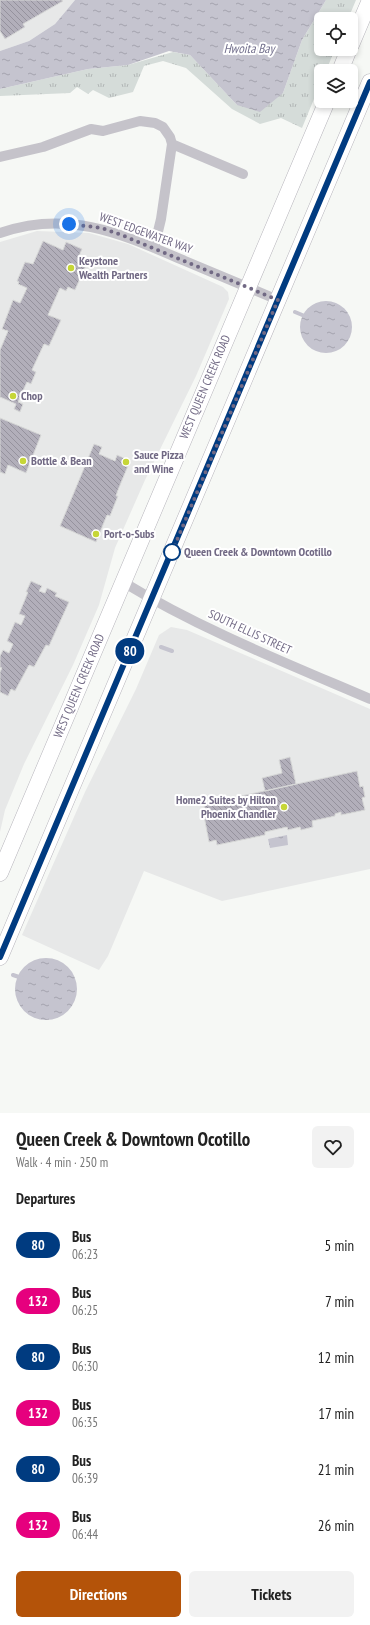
<!DOCTYPE html>
<meta charset="utf-8">
<style>
body{margin:0;font-family:"PT Sans Narrow",sans-serif;background:#f2f2f2;color:#222;height:100vh;display:flex;flex-direction:column;font-size:15px;white-space:nowrap}
*{box-sizing:border-box;margin:0}
p{font-size:13px;color:#767676}
.icon{flex:none;width:22px;height:22px;fill:none;stroke:currentColor;stroke-width:2;stroke-linecap:round;stroke-linejoin:round}
.map{position:relative;height:1113px;overflow:hidden}
.drawer{display:flex;flex-direction:column;background:#fff;flex:1}
.drawer>*{flex:none}
.badge{padding:0 8px;border-radius:13px;font-size:14px;line-height:26px}
.tools{position:absolute;left:314px;top:12px;display:grid;gap:8px}
.tools a{display:grid;place-items:center;width:44px;height:44px;border-radius:6px;background:#fff;box-shadow:0 2px 6px #0003;font-size:20px}
.you{position:absolute;width:20px;height:20px;margin:-10px;border:3px solid #fff;border-radius:50%;background:#1a73e8;box-shadow:0 0 0 6px #1a73e833}
.map>.badge{position:absolute;translate:-50% -50%;box-shadow:0 0 0 2px #fff}
h2{padding:0 16px;font-size:15px;line-height:36px}
.round{display:grid;place-items:center;flex:none;width:42px;height:42px;border-radius:6px;background:#f2f2f2}
.summary{display:flex;align-items:center;justify-content:space-between;height:68px;padding:0 16px}
h1{font-size:19px;font-weight:700;line-height:30px}
.action{display:flex;gap:8px;margin-top:auto;padding:8px 16px}
.action a{flex:1;height:46px;border-radius:6px;background:#b45309;color:#fff;font-size:16px;font-weight:700;line-height:46px;text-align:center}
.action a+a{background:#f2f2f2;color:#222}
ul{padding:0;list-style:none}
li{display:flex;align-items:center;gap:12px;height:56px;padding:0 16px}
li div{flex:1}
li b{display:block;font-size:15px}
li em{font-style:normal}
li .badge{min-width:44px;font-weight:700;text-align:center}
.map>svg:first-child{display:block}
</style>
<div class="map">
<svg width="370" height="1113" viewBox="0 0 370 1113">
<defs>
<pattern id="grass-tufts" width="24" height="20" patternUnits="userSpaceOnUse"><rect width="24" height="20" fill="#d5dcd9"/><path d="M3 7l-1-3M5 7V3M7 7l1-3M15 17l-1-3M17 17v-4M19 17l1-3" fill="none" stroke="#b1b6b6"/></pattern>
<pattern id="water-ripples" width="26" height="14" patternUnits="userSpaceOnUse"><rect width="26" height="14" fill="#c5c4cf"/><path d="M2 4q2-2 4 0t4 0M15 11q2-2 4 0t4 0" fill="none" stroke="#a4a3ae"/></pattern>
<pattern id="building-back-hatch" width="6" height="6" patternUnits="userSpaceOnUse"><rect width="6" height="6" fill="#b2afba"/><path d="M-1 5l2 2M0 0l6 6M5-1l2 2" fill="none" stroke="#95929d"/></pattern>
</defs>
<rect width="100%" height="100%" fill="#f6f8f5"/>
<path fill="#e7e8e8" d="M0 0H75L55 24 29 41 0 51Z
M37 231 89 233 128 244 223 287 228 292 229 299 196 376 145 480 115 548 99 605 73 665 24 764 5 810 0 832V242Z
M171 627 187 630 370 709V869L222 901 144 871 108 956 99 970 22 935 85 792 136 689 159 635Z"/>
<path fill="url(#grass-tufts)" d="M326 0H356L348 19H321V49H335L326 71H321V82L302 128 281 118 260 124 232 109 186 68 163 61 144 66 133 92 109 98 93 90 88 94 77 87 70 93 0 96V89L88 69 128 65 173 52 190 55 237 105 283 93 302 40Z"/>
<path fill="url(#water-ripples)" d="M75 0H326L302 40 283 93 260 112 237 105 190 55 169 51 128 65 88 69 0 89V51L29 41 55 24Z
M300 327a26 26 0 1 1 52 0a26 26 0 1 1-52 0Z
M287 835 288 845 270 848 268 839Z
M15 989a31 31 0 1 1 62 0a31 31 0 1 1-62 0Z"/>
<g fill="none" stroke-linecap="round" stroke-linejoin="round">
<path stroke="#c5c4cf" stroke-width="4" d="M295 312 307 317
M161 647 172 651
M13 975 22 978"/>
</g>
<path fill="url(#building-back-hatch)" stroke="#d8d9d8" d="M0 0H62L63 1 23 24 25 27 5 39 0 31Z
M43 241 63 250 66 242 82 249 79 256 82 257 80 260 87 263 75 290 68 287 66 291 60 288 48 315 61 320 49 346 44 344 32 370 36 372 31 384 27 382 18 402 23 404 20 412 14 409 16 404 0 397V350L8 331 2 329 13 300 20 303 27 288 18 284 19 282 17 281 25 262 33 264Z
M0 418 41 435 26 473 8 465 5 474 0 472Z
M94 444 102 447 99 454 115 461 117 455 130 461 118 490 116 496H118L110 516 107 515 96 542 60 526Z
M31 581 42 586 39 591 45 593 47 588 57 593 55 596 69 602 49 646 46 645 34 667 29 665 15 691 11 689 8 696 0 692V672L2 668 0 667V656L3 650 9 653 13 644 7 641 15 622 21 625 25 616 19 614 28 592H26Z
M290 757 296 784 265 791 262 778 282 773 279 760Z
M357 771 360 787 363 786 365 797 362 798 365 810 341 815V812L335 814V816L312 821 313 827 301 830 300 827 288 830 287 827 265 832V835L217 845 216 840 209 842 204 816 206 815 204 804Z"/>
<g fill="none" stroke-linecap="round" stroke-linejoin="round">
<defs>
<path id="primary" d="M351 45 370 0
M340 71 349 49
M0 873 327 101
M0 957 370 82"/>
</defs>
<use href="#primary" stroke="#b7b5bc" stroke-width="17"/>
<path stroke="#c5c3ca" stroke-width="10" d="M172 144 243 174
M0 157 43 147 91 129 103 131 140 121 155 123 163 127 170 137 172 144 161 219 154 248
M0 233C69 209 122 234 185 261 216 274 247 287 278 300
M123 582C200 629 286 663 370 699"/>
<use href="#primary" stroke="#fff" stroke-width="16"/>
</g>
<g fill="none" stroke-linecap="round" stroke-linejoin="round">
<defs>
<path id="line" d="M0 957 370 82"/>
</defs>
<use href="#line" stroke="#fff" stroke-width="9"/>
<use href="#line" stroke="#003b80" stroke-width="6"/>
<path stroke="#716984" stroke-width="4" stroke-dasharray="0 7.2" d="M69 224 102 228 124 236 278 300 172 552"/>
</g>
<g fill="#c6d637" stroke="#fff" stroke-width="1.5">
<circle cx="71" cy="268" r="4"/>
<circle cx="13" cy="396" r="4"/>
<circle cx="23" cy="461" r="4"/>
<circle cx="126" cy="462" r="4"/>
<circle cx="96" cy="534" r="4"/>
<circle cx="284" cy="807" r="4"/>
</g>
<circle fill="#fff" stroke="#003b80" stroke-width="2" cx="172" cy="552" r="8"/>
<g text-anchor="middle" stroke-width="4" stroke-linejoin="round" paint-order="stroke">
<g font-size="12" fill="#716984" stroke="#fff">
<text transform="translate(146 233) rotate(20)" y="4">WEST EDGEWATER WAY</text>
<text transform="translate(205 387) rotate(-67)" y="4">WEST QUEEN CREEK ROAD</text>
<text transform="translate(250 632) rotate(25)" y="4">SOUTH ELLIS STREET</text>
<text transform="translate(79 686) rotate(-67)" y="4">WEST QUEEN CREEK ROAD</text>
</g>
<g font-size="12" font-weight="bold" fill="#716984" stroke="#fff" text-anchor="start">
<text x="79" y="265">Keystone<tspan x="79" dy="14">Wealth Partners</tspan></text>
<text x="21" y="400">Chop</text>
<text x="134" y="459">Sauce Pizza<tspan x="134" dy="14">and Wine</tspan></text>
<text x="31" y="465">Bottle &amp; Bean</text>
<text x="104" y="538">Port-o-Subs</text>
<text x="276" y="804" text-anchor="end">Home2 Suites by Hilton<tspan x="276" dy="14">Phoenix Chandler</tspan></text>
</g>
<g font-size="12" font-weight="bold" fill="#716984" stroke="#fff" text-anchor="start">
<text x="184" y="556">Queen Creek &amp; Downtown Ocotillo</text>
</g>
<g font-size="13" font-style="italic" fill="#73708d" stroke="#fff">
<text x="249" y="53">Hwoita Bay</text>
</g>
</g>
</svg>
<div class="tools">
<a><svg class="icon" aria-label="locate" viewBox="0 0 24 24"><circle cx="12" cy="12" r="6"/><path d="M12 2v4M12 18v4M2 12h4M18 12h4"/></svg></a>
<a><svg class="icon" aria-label="layers" viewBox="0 0 24 24"><path d="M12 4l9 5-9 5-9-5zM3 14l9 5 9-5"/></svg></a>
</div>
<div class="you" style="left:69px;top:224px"></div>
<b class="badge" style="left:130px;top:651px;background:#003b80;color:#fff">80</b>
</div>
<section class="drawer">
<div class="summary"><div><h1>Queen Creek &amp; Downtown Ocotillo</h1><p>Walk · 4 min · 250 m</p></div><a class="round"><svg class="icon" aria-label="heart" viewBox="0 0 24 24"><path d="M12 20l-8-8c-3-5 5-10 8-4 3-6 11-1 8 4z"/></svg></a></div>
<h2>Departures</h2>
<ul>
<li><span class="badge" style="background:#003b80;color:#fff">80</span><div><b>Bus</b><p>06:23</p></div><em>5 min</em></li>
<li><span class="badge" style="background:#e6007e;color:#fff">132</span><div><b>Bus</b><p>06:25</p></div><em>7 min</em></li>
<li><span class="badge" style="background:#003b80;color:#fff">80</span><div><b>Bus</b><p>06:30</p></div><em>12 min</em></li>
<li><span class="badge" style="background:#e6007e;color:#fff">132</span><div><b>Bus</b><p>06:35</p></div><em>17 min</em></li>
<li><span class="badge" style="background:#003b80;color:#fff">80</span><div><b>Bus</b><p>06:39</p></div><em>21 min</em></li>
<li><span class="badge" style="background:#e6007e;color:#fff">132</span><div><b>Bus</b><p>06:44</p></div><em>26 min</em></li>
</ul>
<div class="action"><a>Directions</a><a>Tickets</a></div>
</section>
